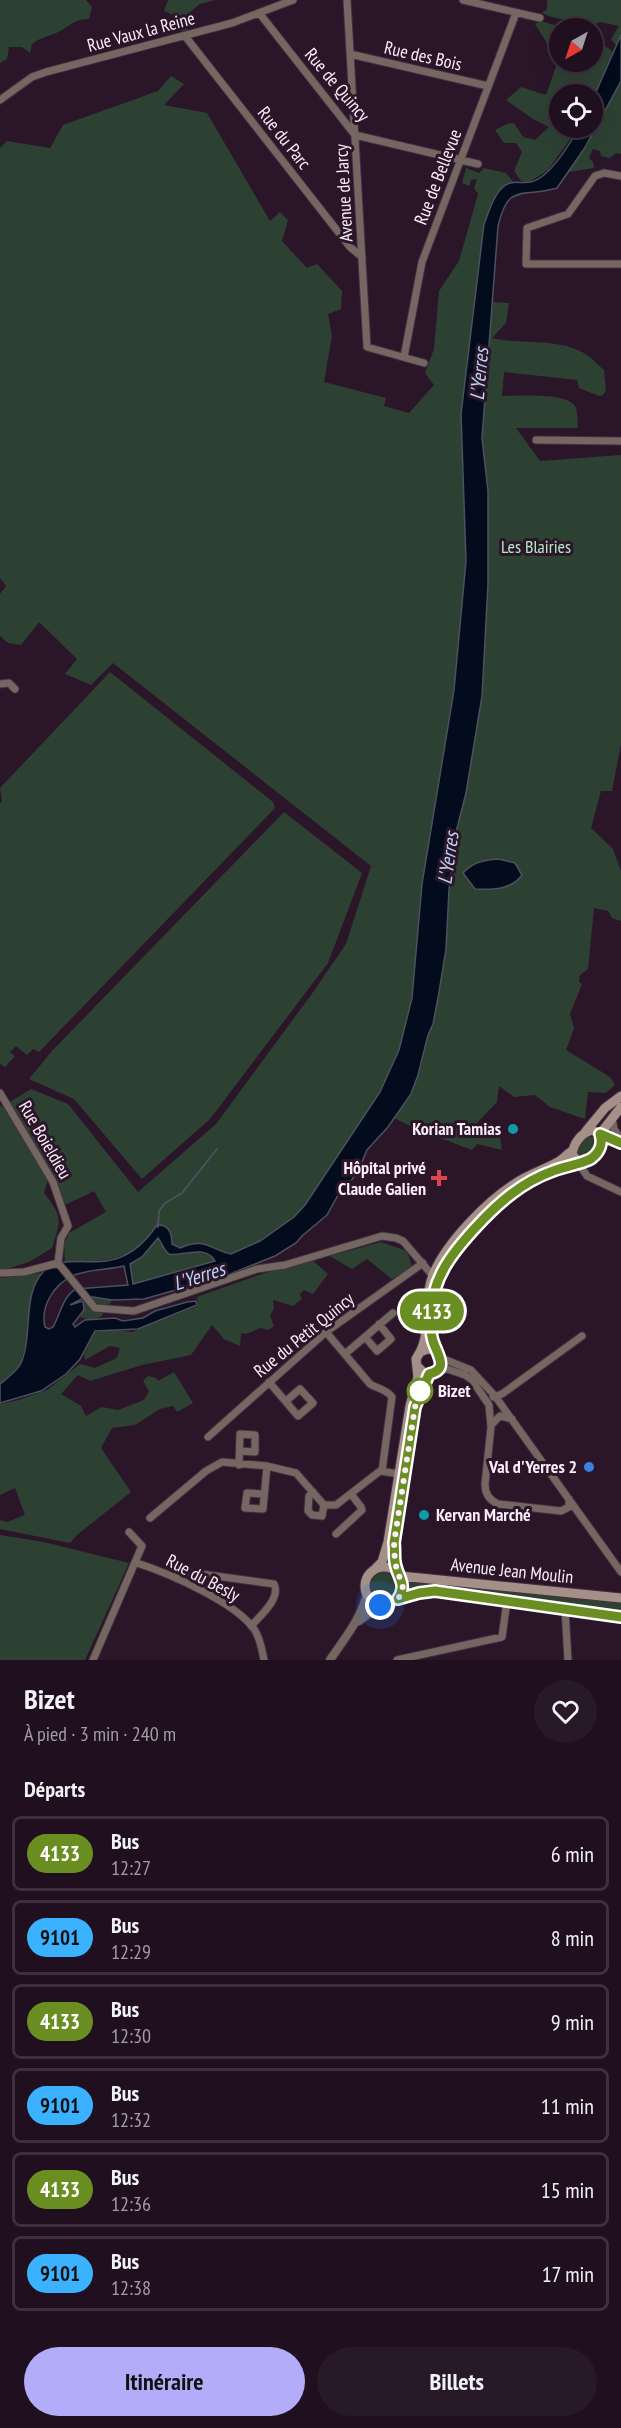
<!DOCTYPE html>
<html lang="fr">
<meta charset="utf-8">
<style>
body{margin:0;font-family:"PT Sans Narrow",sans-serif;background:#281928;color:#f1f3f6;height:100vh;display:flex;flex-direction:column;font-size:22px;white-space:nowrap}
*{box-sizing:border-box;margin:0}
p{font-size:20px;color:#a29da4}
.icon{flex:none;width:33px;height:33px;fill:none;stroke:currentColor;stroke-width:2;stroke-linecap:round;stroke-linejoin:round}
.map{position:relative;height:1660px;overflow:hidden}
.drawer{display:flex;flex-direction:column;background:#20101f;flex:1}
.drawer>*{flex:none}
.badge{padding:0 12px;border-radius:20px;font-size:21px;line-height:39px}
.needle{width:39px;rotate:219deg}
.fabs{position:absolute;left:549px;top:18px;display:grid;gap:12px}
.fabs a{display:grid;place-items:center;width:54px;height:54px;border-radius:50%;background:#20101f;box-shadow:0 6px 24px #0002,0 0 0 2px #3d303d;font-size:30px}
.you{position:absolute;width:30px;height:30px;margin:-15px;border:4px solid #fff;border-radius:50%;background:#1a73e8;box-shadow:0 0 0 9px #1a73e833}
.map>.badge{position:absolute;translate:-50% -50%;box-shadow:0 0 0 3px #fff}
h2{padding:0 24px;font-size:22px;line-height:54px}
.round{display:grid;place-items:center;flex:none;width:63px;height:63px;border-radius:32px;background:#281928}
.headline{display:flex;align-items:center;justify-content:space-between;height:102px;padding:0 24px}
h1{font-size:28px;font-weight:800;line-height:45px}
.primary-button{display:flex;gap:12px;margin-top:auto;padding:12px 24px}
.primary-button a{flex:1;height:69px;border-radius:36px;background:#b3adf9;color:#111;font-size:24px;font-weight:800;line-height:69px;text-align:center}
.primary-button a+a{background:#281928;color:#f1f3f6}
ul{padding:0;list-style:none}
li{display:flex;align-items:center;gap:18px;height:75px;margin:0 12px 9px;padding:0 12px;border:3px solid #3d303d;border-radius:9px}
li div{flex:1}
li b{display:block;font-size:22px}
li em{font-style:normal}
li .badge{min-width:66px;font-weight:700;text-align:center}
.map>svg:first-child{display:block}
</style>
<div class="map">
<svg width="621" height="1660" viewBox="0 0 621 1660">
<rect width="100%" height="100%" fill="#2b1629"/>
<path fill="#2d4133" d="M0 0H86L92 7 89 19C74 18 67 29 54 34 45 37 40 38 32 44L30 53 22 47H9L7 59 0 63Z
M168 0H215L200 4 185 16 188 30 182 32 178 17 164 11Z
M547 0H621V35L616 45 611 39 619 26 600 22 586 27C573 18 556 21 542 13L547 9Z
M540 21 565 28H560V62H592L593 42 605 46 613 52 593 99 592 94H560V128H578L548 170 529 182 521 181 514 171 522 152 516 143H504L495 130 507 124 514 123 523 137 535 140 549 127 533 119 506 100 521 87 546 95 558 61 535 24Z
M171 76 184 84 164 105 207 113 270 221 280 212 288 220 282 241 307 268 317 264 342 291 341 309 328 314 332 336 324 382 386 398 384 406 409 413 434 385 425 373 434 349 439 291 459 261 478 194 474 188 477 179 471 180 469 186 462 183 466 168 479 173 484 168 506 173 519 189 527 193 499 203 491 302 509 303 506 323 492 338C521 345 555 338 582 352 590 356 597 364 604 370L606 390 603 395 599 396 579 388 577 380 504 372 502 396C518 396 571 392 576 408 578 414 577 422 578 428H516L540 461 621 455V744L612 791H601L591 828 613 849 621 871V921L612 918 608 911 594 908 588 969 580 975 579 982 582 984 570 1014 574 1028 566 1050 610 1077 615 1085 606 1093 588 1092 585 1119 550 1107 535 1095 514 1097 499 1086 497 1102 477 1123 489 1135 500 1136 502 1150 477 1144 472 1150 414 1128 394 1118C404 1104 413 1092 418 1076 424 1059 425 1040 433 1024L446 949 449 890 455 836 466 793 482 696 486 626 461 629C454 709 438 787 425 866 416 920 418 975 406 1028 393 1079 360 1124 331 1167 319 1184 309 1204 293 1218 280 1230 264 1239 248 1248 223 1260 224 1247 201 1246 191 1245 178 1250 172 1244V1236L162 1225H158C131 1262 107 1261 65 1263L64 1244 69 1233 106 1212 94 1191 65 1205 50 1172 44 1193C63 1217 61 1220 52 1248L29 1262 0 1271V1105L2 1107 31 1089 68 1104 138 1192 216 1124 311 995 346 944 371 866 113 663 91 685 65 674 77 659 39 622 21 645 8 643 0 636V594L6 586 0 578V148L7 141 50 148 63 125 158 91Z
M621 81V154L616 153 610 158 601 156 600 151 593 149 589 158 593 162 594 168 568 172 584 148Z
M110 672 273 802 275 808 39 1052 33 1049 27 1055 16 1046 10 1052 15 1056 5 1067 0 1064V804L2 801 0 788Z
M284 812 362 873 328 963 210 1119 142 1179 74 1099 29 1079 52 1051Z
M588 1136 596 1138 594 1149 582 1158 576 1156 579 1144Z
M158 1238 165 1250 179 1254 194 1251 212 1256 215 1261 133 1284 130 1264 142 1257Z
M381 1242 407 1251 413 1269 392 1279 367 1259 352 1269 330 1256Z
M311 1259 328 1274 313 1294 304 1290 300 1294 302 1299 293 1306 273 1300 274 1308 270 1316 274 1326 269 1330 260 1328 246 1334 241 1333 240 1346 224 1339 212 1325 191 1355 142 1365 90 1381 78 1375 61 1394 81 1406 86 1416 102 1407 118 1410 144 1400 149 1391 143 1381 148 1376 156 1378 158 1381 174 1372 193 1403 177 1412 172 1404 173 1406 160 1409 135 1425 112 1428 101 1448 131 1492 77 1535 70 1543 0 1529V1520L7 1522 25 1515 15 1488 0 1495V1404L19 1400 47 1390 80 1364 95 1368 117 1358 120 1348 110 1346 85 1360 84 1354 95 1332 116 1330 132 1332 198 1306 197 1297 256 1276Z
M41 1273 31 1297 29 1333 19 1367 0 1384V1278Z
M88 1296 112 1300 101 1317 90 1320 80 1317 84 1310 83 1301Z
M0 1535 44 1542 129 1563 85 1660H0Z
M387 1572 394 1576 396 1580 394 1582 395 1594 386 1599H376L370 1591C370 1580 374 1572 387 1572Z
M407 1580 621 1602V1614L453 1590 433 1588 406 1592Z"/>
<path fill="#020c1d" stroke="#4d505f" stroke-width="1.5" fill-rule="evenodd" d="M621 35V81L584 149 557 188C521 199 509 181 498 226L482 438 488 491V584L482 696 466 793 455 836 449 890 446 949 438 998 433 1024 428 1035 418 1075 411 1094 388 1127 367 1150 359 1169 345 1190 338 1195 327 1215 302 1236 296 1243 275 1256 225 1276 144 1299 112 1300 87 1296 70 1305 83 1301 84 1310 73 1324 75 1327 85 1320 115 1318 123 1321 143 1318 155 1311 187 1302 196 1301 197 1305 138 1329 95 1331 80 1359 66 1374 41 1391 0 1403V1384C6 1379 16 1372 20 1365 34 1337 21 1296 43 1272 57 1256 88 1264 106 1261 129 1258 145 1243 157 1225 169 1224 172 1234 172 1244L180 1248C206 1237 209 1249 231 1254L260 1241 294 1217 305 1205 380 1092 399 1050 412 998 422 884 454 690 466 561 461 414 484 224C489 212 493 196 503 187 512 179 520 184 530 182 548 180 571 143 578 128H592L593 99ZM158 1238C162 1243 164 1251 169 1254 177 1258 205 1243 215 1261L133 1284 130 1264 142 1257ZM124 1266 128 1285 76 1289C63 1296 60 1315 53 1327L49 1329 45 1327C40 1306 54 1285 72 1276 87 1269 108 1270 124 1266Z
M498 859 515 863 522 875C511 890 492 890 475 889L463 873C473 862 484 860 498 859Z"/>
<g fill="none" stroke-linecap="round" stroke-linejoin="round">
<path stroke="#4d505f" stroke-width="2" d="M158 1227 159 1211 165 1203 182 1193 217 1149"/>
<path stroke="#020c1d" stroke-width="12" d="M33 1383C50 1367 57 1362 57 1338"/>
<defs>
<path id="minor" d="M347 0 367 347 424 363
M463 0 540 18
M260 14 355 135 478 164
M185 36 350 247 362 257
M350 54 488 86
M0 100 32 77 46 72 232 23 293 0
M621 176 604 173 595 176 568 214 527 228 526 264H621
M404 357 422 262 516 13
M536 440 621 441
M0 684 9 683 15 689
M0 1093 53 1182 68 1226 61 1238 58 1263 95 1308 134 1311 257 1269 285 1265 382 1236 396 1238 403 1241 433 1276
M612 1118 614 1129 621 1139
M600 1134 621 1143
M578 1162 587 1176 621 1192
M0 1273 24 1272 58 1263
M326 1332 370 1384C378 1389 386 1389 392 1397L382 1471
M365 1337 377 1351 391 1339 379 1324
M345 1354 393 1313
M441 1358 471 1370 495 1396 621 1572
M437 1371 447 1369 465 1375 472 1380 489 1405 491 1427 485 1484C485 1494 489 1500 498 1504L561 1511 569 1507V1499
M269 1382 298 1416 313 1403 300 1389 286 1401
M493 1397 502 1394 582 1336
M492 1424 500 1416 512 1419
M208 1437 326 1332 423 1263
M239 1465 240 1434 255 1435V1452L240 1451
M313 1492 309 1496 308 1511 312 1515 322 1516 324 1505
M264 1494 247 1493 245 1508 263 1509 267 1466
M150 1518 206 1471 222 1462 267 1466 296 1473 324 1505H336L380 1471 399 1474
M336 1534 362 1510 361 1507 351 1494
M137 1563C168 1573 235 1602 254 1629 260 1637 262 1650 264 1660
M175 1577 186 1572 274 1584C281 1598 261 1615 251 1626
M565 1609 568 1660
M93 1660 142 1546 129 1532
M397 1660 502 1637 507 1601"/>
<path id="tertiary" d="M359 1621 380 1605
M330 1660C344 1639 361 1619 367 1594"/>
<path id="secondary" d="M592 1130 600 1134C605 1149 593 1162 578 1162L572 1154C574 1143 581 1133 592 1130Z
M586 1131 605 1108 621 1096
M600 1134 621 1107
M545 1174 578 1162
M468 1236 499 1203 532 1181
M420 1352C432 1329 423 1300 433 1275 446 1243 487 1201 516 1183 529 1174 544 1170 558 1162 563 1159 567 1154 572 1151
M365 1586a19 19 0 1 1 38 0a19 19 0 1 1-38 0Z
M376 1568 382 1562 388 1542 410 1406 418 1377 416 1359 420 1352 427 1349 435 1350 440 1356 441 1365 435 1372 425 1374 417 1366
M397 1572 394 1543 412 1429
M400 1576 621 1598
M398 1599 435 1591 621 1617"/>
</defs>
<use href="#minor" stroke="#443042" stroke-width="9"/>
<use href="#tertiary" stroke="#443042" stroke-width="10"/>
<use href="#secondary" stroke="#443042" stroke-width="11"/>
<use href="#minor" stroke="#746761" stroke-width="7"/>
<use href="#tertiary" stroke="#746761" stroke-width="8"/>
<use href="#secondary" stroke="#a59087" stroke-width="9"/>
</g>
<g fill="none" stroke-linecap="round" stroke-linejoin="round">
<defs>
<path id="line" d="M621 1143 600 1134C603 1143 600 1152 592 1158 586 1163 562 1167 553 1171 522 1182 498 1203 476 1227 452 1253 432 1278 431 1314 431 1322 430 1330 432 1337 434 1351 452 1369 429 1374L415 1407 394 1543C395 1549 394 1556 395 1562 397 1577 408 1584 398 1599L419 1593 435 1591 621 1617"/>
</defs>
<use href="#line" stroke="#fff" stroke-width="14"/>
<use href="#line" stroke="#6b8e23" stroke-width="9"/>
<path stroke="#fbedfa" stroke-width="6" stroke-dasharray="0 10.8" d="M380 1605C393 1605 400 1600 403 1588L395 1563 394 1543 415 1407 420 1391"/>
</g>
<g fill="#0f9aa8" stroke="#2b1629" stroke-width="2">
<circle cx="513" cy="1129" r="6"/>
<circle cx="424" cy="1515" r="6"/>
</g>
<path fill="#e0444e" stroke="#2b1629" stroke-width="2" d="M436 1169h6v6h6v6h-6v6h-6v-6h-6v-6h6z"/>
<circle fill="#fff" stroke="#6b8e23" stroke-width="3" cx="420" cy="1391" r="12"/>
<circle fill="#3f7fe0" stroke="#2b1629" stroke-width="2" cx="589" cy="1467" r="6"/>
<g text-anchor="middle" stroke-width="6" stroke-linejoin="round" paint-order="stroke">
<g font-size="18" fill="#fbedfa" stroke="#2b1629">
<text transform="translate(141 32) rotate(-15)" y="6">Rue Vaux la Reine</text>
<text transform="translate(423 56) rotate(13)" y="6">Rue des Bois</text>
<text transform="translate(337 85) rotate(50)" y="6">Rue de Quincy</text>
<text transform="translate(284 138) rotate(52)" y="6">Rue du Parc</text>
<text transform="translate(438 177) rotate(-69)" y="6">Rue de Bellevue</text>
<text transform="translate(344 193) rotate(-93)" y="6">Avenue de Jarcy</text>
<text transform="translate(45 1140) rotate(60)" y="6">Rue Boieldieu</text>
<text transform="translate(304 1335) rotate(-39)" y="6">Rue du Petit Quincy</text>
<text transform="translate(512 1571) rotate(6)" y="6">Avenue Jean Moulin</text>
<text transform="translate(203 1578) rotate(28)" y="6">Rue du Besly</text>
</g>
<g font-size="18" fill="#b5e8c5" stroke="#2b1629">
<text x="536" y="553">Les Blairies</text>
</g>
<g font-size="18" font-weight="bold" fill="#fbedfa" stroke="#2b1629" text-anchor="end">
<text x="501" y="1135">Korian Tamias</text>
<text x="426" y="1174">Hôpital privé<tspan x="426" dy="21">Claude Galien</tspan></text>
<text x="577" y="1473">Val d'Yerres 2</text>
<text x="436" y="1521" text-anchor="start">Kervan Marché</text>
</g>
<g font-size="18" font-weight="bold" fill="#fbedfa" stroke="#2b1629" text-anchor="start">
<text x="438" y="1397">Bizet</text>
</g>
<g font-size="20" font-style="italic" fill="#bad6f9" stroke="#2b1629">
<text transform="translate(479 374) rotate(-85)" y="7">L'Yerres</text>
<text transform="translate(448 858) rotate(-82)" y="7">L'Yerres</text>
<text transform="translate(199 1276) rotate(-18)" y="7">L'Yerres</text>
</g>
</g>
</svg>
<div class="fabs">
<a><svg class="needle" viewBox="-14 -14 28 28"><path d="M0-13l5 13h-10z" fill="#e53935"/><path d="M0 13l5-13h-10z" fill="#a29da4"/></svg></a>
<a><svg class="icon" aria-label="locate" viewBox="0 0 24 24"><circle cx="12" cy="12" r="6"/><path d="M12 2v4M12 18v4M2 12h4M18 12h4"/></svg></a>
</div>
<div class="you" style="left:380px;top:1605px"></div>
<b class="badge" style="left:432px;top:1311px;background:#6b8e23;color:#fff">4133</b>
</div>
<section class="drawer">
<div class="headline"><div><h1>Bizet</h1><p>À pied · 3 min · 240 m</p></div><a class="round"><svg class="icon" aria-label="heart" viewBox="0 0 24 24"><path d="M12 20l-8-8c-3-5 5-10 8-4 3-6 11-1 8 4z"/></svg></a></div>
<h2>Départs</h2>
<ul>
<li><span class="badge" style="background:#6b8e23;color:#fff">4133</span><div><b>Bus</b><p>12:27</p></div><em>6 min</em></li>
<li><span class="badge" style="background:#3bb2ff;color:#111">9101</span><div><b>Bus</b><p>12:29</p></div><em>8 min</em></li>
<li><span class="badge" style="background:#6b8e23;color:#fff">4133</span><div><b>Bus</b><p>12:30</p></div><em>9 min</em></li>
<li><span class="badge" style="background:#3bb2ff;color:#111">9101</span><div><b>Bus</b><p>12:32</p></div><em>11 min</em></li>
<li><span class="badge" style="background:#6b8e23;color:#fff">4133</span><div><b>Bus</b><p>12:36</p></div><em>15 min</em></li>
<li><span class="badge" style="background:#3bb2ff;color:#111">9101</span><div><b>Bus</b><p>12:38</p></div><em>17 min</em></li>
</ul>
<div class="primary-button"><a>Itinéraire</a><a>Billets</a></div>
</section>
